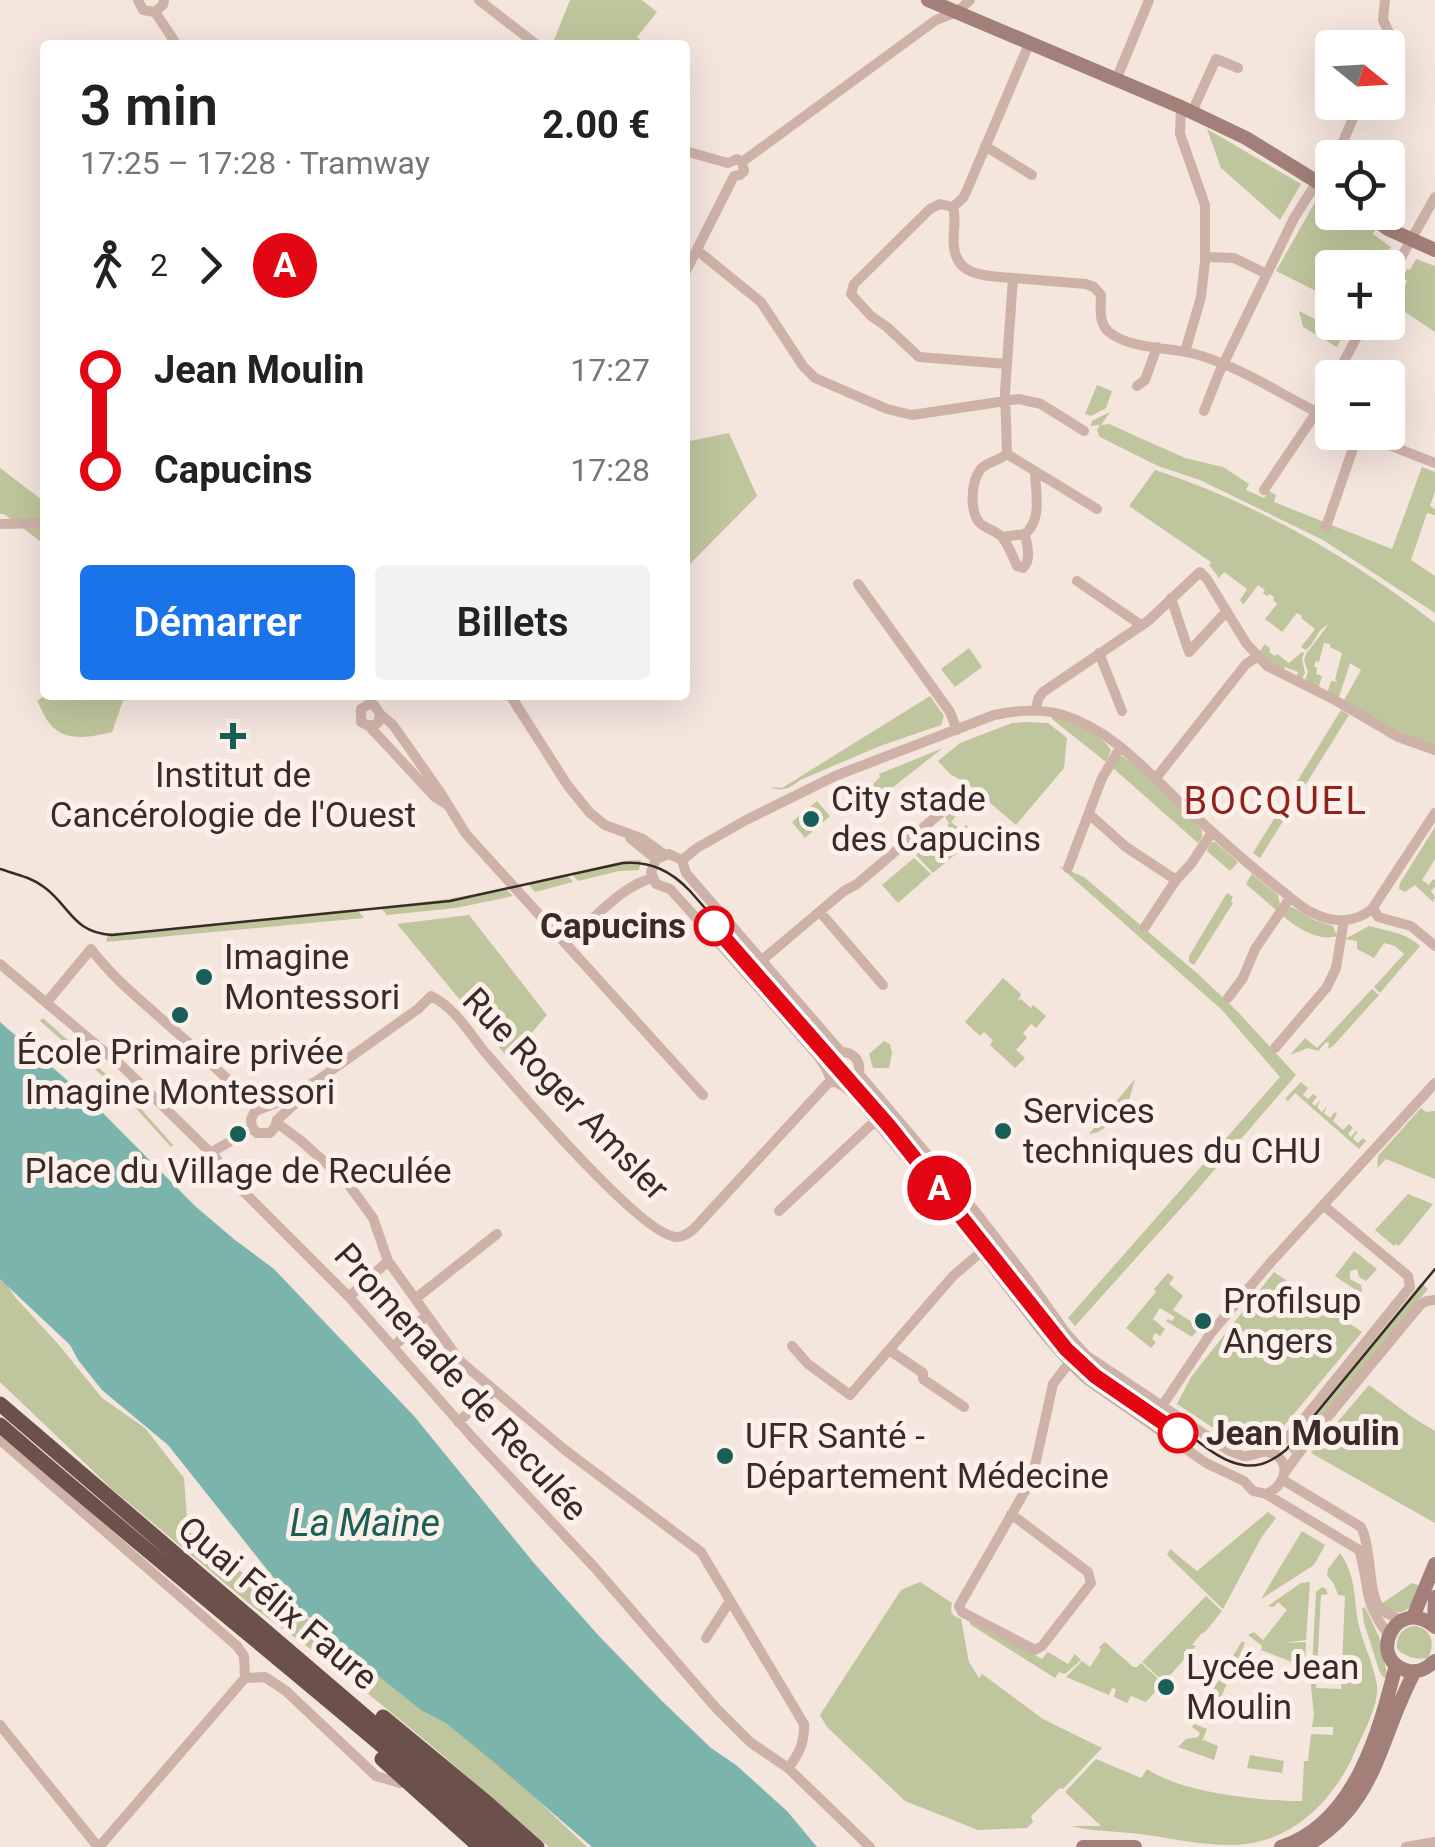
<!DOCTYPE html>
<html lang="fr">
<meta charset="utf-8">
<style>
body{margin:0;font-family:Roboto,sans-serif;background:#f2f2f2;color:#222;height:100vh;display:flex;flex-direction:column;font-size:38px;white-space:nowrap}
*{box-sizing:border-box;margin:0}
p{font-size:32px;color:#767676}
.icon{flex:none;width:55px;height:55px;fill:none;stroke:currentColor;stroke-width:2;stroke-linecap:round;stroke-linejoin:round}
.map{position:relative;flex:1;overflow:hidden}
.drawer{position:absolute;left:40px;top:40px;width:650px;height:660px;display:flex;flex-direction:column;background:#fff;border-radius:10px;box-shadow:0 10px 40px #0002}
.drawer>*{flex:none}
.badge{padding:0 20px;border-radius:32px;font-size:35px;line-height:65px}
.needle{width:65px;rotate:108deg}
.tools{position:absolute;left:1315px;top:30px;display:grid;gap:20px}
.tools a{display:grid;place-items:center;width:90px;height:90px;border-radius:10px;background:#fff;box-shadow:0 10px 40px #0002;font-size:50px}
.map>.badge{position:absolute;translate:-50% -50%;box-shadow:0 0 0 5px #fff}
.legs{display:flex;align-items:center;gap:15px;height:110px;padding:0 40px;font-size:32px}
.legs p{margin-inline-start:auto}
.head{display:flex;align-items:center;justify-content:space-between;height:170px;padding:0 40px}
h1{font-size:55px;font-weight:600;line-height:75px}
.button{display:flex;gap:20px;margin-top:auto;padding:20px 40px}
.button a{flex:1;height:115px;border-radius:10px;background:#1a73e8;color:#fff;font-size:40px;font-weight:600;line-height:115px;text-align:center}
.button a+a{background:#f2f2f2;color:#222}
ul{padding:0 40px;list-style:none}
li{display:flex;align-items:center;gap:35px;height:100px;font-size:38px}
li i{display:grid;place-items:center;width:15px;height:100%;margin:0 12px;background:currentColor}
li i::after{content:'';width:25px;height:25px;margin:-12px;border:8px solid;border-radius:50%;background:#fff}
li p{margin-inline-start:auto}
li:first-child i{background:linear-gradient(#0000 50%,currentColor 0)}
li:last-child i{background:linear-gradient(currentColor 50%,#0000 0)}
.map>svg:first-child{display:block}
</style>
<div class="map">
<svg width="1435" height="1847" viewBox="0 0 1435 1847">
<rect width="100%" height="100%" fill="#f4e5dd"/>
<path fill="#bfc59c" d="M570 0H642L657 12 637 37 644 43 643 45H552Z
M1207 129 1301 184 1280 220 1221 168Z
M1318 197 1332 203V212L1347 213 1375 230 1373 234 1391 247 1380 267 1332 268V299L1276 271Z
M1416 259 1435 266V332L1390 302 1397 284 1405 286 1407 281 1402 278 1407 269 1410 270Z
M1299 311 1343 333 1347 326 1337 347 1303 327Z
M1097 385 1112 391 1106 408 1091 416 1085 414Z
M1110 412 1101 425 1109 424 1185 458 1223 467 1249 484 1246 490 1264 498 1269 491 1276 495 1274 502 1392 549 1422 467 1435 472V491L1430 506 1435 509V515L1427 513 1411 560 1435 576V613L1323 540 1200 480 1158 466 1100 437 1097 430 1100 425 1091 426 1092 421Z
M729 433 757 496 685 569V442Z
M0 468 45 502V545L4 514H0Z
M1155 470C1256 503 1351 558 1435 623V747L1416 743 1343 702 1361 670 1350 663 1338 700 1327 694 1331 681 1338 682 1335 680 1342 653 1330 647V644L1324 643 1319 662 1316 661 1314 666 1317 668 1316 674 1322 676 1318 689 1304 683 1308 672 1304 660 1306 654 1328 625C1316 630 1316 643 1306 650L1301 647 1315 629 1301 618 1302 616 1297 613 1282 632 1265 619 1277 604 1273 600 1274 597 1270 594 1267 596 1263 593 1265 590 1258 585 1243 605 1240 600 1247 589 1224 572 1219 578 1209 565 1211 562 1129 506Z
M1265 644 1270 649 1269 652 1275 656 1277 654 1289 663 1302 652 1304 653 1302 659 1305 673 1301 681 1296 679 1298 672 1285 667 1282 673 1271 667 1260 651Z
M969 648 982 667 955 687 941 669Z
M46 695H75L97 699 98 695H125L112 732C95 736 70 742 55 729 47 723 42 710 37 701Z
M930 696 944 716 941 725 880 746 800 780C791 788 782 792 770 787L782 788Z
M1341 710 1349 715 1260 858 1253 853Z
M1052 715C1073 722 1099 732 1111 750L1106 762 1052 719Z
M1024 722 1048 723 1067 738 1064 768 1016 825 968 784 950 774 938 761 960 743 1012 723Z
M943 748 879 798 869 788 880 777 879 774Z
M1122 756 1137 766 1202 830V837L1198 843 1113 768 1118 757Z
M817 801 830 816 805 838 792 822Z
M950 813 956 816 951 822 961 830 966 825 968 827 963 832 970 842 978 840V846L976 850 970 844 964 847 933 873 916 855 947 829 949 823 945 817Z
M1435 827V859L1422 880 1429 885 1433 879 1435 880V887L1431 891 1435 897 1433 902 1415 885 1405 892 1399 889 1400 883Z
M1210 842H1215L1238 862 1230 871 1207 851Z
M914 858 931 874 898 903 882 885Z
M641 860 639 870 619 871 578 881 571 873 624 861Z
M1059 866 1084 877 1199 975 1238 1012 1296 1075 1191 1197 1075 1326 1068 1318 1280 1077 1222 1010Z
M566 874 573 882 535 892 527 883Z
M1252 874 1278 895 1280 904 1276 910 1246 884Z
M505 888 513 896 456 908 387 915 380 907 449 899Z
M1227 893 1233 897 1231 901 1233 903 1194 965 1189 962V956Z
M1292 907 1314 920 1333 926 1337 936C1319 942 1297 928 1283 916L1287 908Z
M356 909 364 918 106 942 108 933 134 932Z
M469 915 547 1015 509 1059 397 924Z
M1369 926C1390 932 1404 932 1420 946L1380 993 1374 987 1404 954 1395 946 1384 943 1374 958 1357 949V941L1345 939Z
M749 954 828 1043 819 1051 740 962Z
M1003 978 1021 994 1018 1001 1021 999 1031 1008 1033 1005 1046 1016 1036 1028 1031 1024 1023 1033 1027 1038 1016 1050 1025 1058 1015 1068 990 1045 993 1040 984 1032 980 1036 965 1022Z
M1372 989 1379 995 1333 1046 1328 1049 1329 1043 1326 1042 1318 1051 1308 1048 1290 1055 1305 1038 1317 1048Z
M43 1018 127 1093 173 1145 171 1147 123 1094 40 1021Z
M884 1041 890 1044 892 1053 889 1068H873L869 1054Z
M1135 1079 1125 1115 1098 1132 1089 1134Z
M1301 1082 1308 1088 1303 1095 1308 1099 1313 1094 1317 1097 1312 1103 1315 1106 1320 1100 1317 1107 1322 1112 1327 1106 1324 1113 1330 1118 1335 1112 1337 1114 1333 1121 1343 1130 1349 1124 1353 1128 1348 1134 1351 1137 1356 1131 1358 1132 1353 1138 1358 1143 1363 1138 1366 1141 1359 1149 1295 1093 1288 1101 1285 1099Z
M867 1086 979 1223 969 1231 858 1094Z
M1421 1108 1426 1112 1435 1111V1179L1386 1159 1377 1168 1378 1156Z
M1408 1194 1433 1204 1399 1246 1396 1244 1394 1246 1375 1230Z
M981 1227 1040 1306 1068 1339 1142 1398 1135 1408 1077 1366 972 1235Z
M1354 1251 1377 1269 1366 1281 1359 1277 1357 1269 1350 1271V1279L1361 1285 1362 1291 1360 1293 1335 1276Z
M1274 1272 1362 1332 1278 1433 1248 1446H1241L1177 1404 1191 1377Z
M1168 1273 1174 1277 1169 1284 1183 1296 1173 1310 1200 1327 1192 1337 1166 1321 1168 1319 1172 1321 1175 1317 1160 1308 1153 1319 1165 1329 1160 1336 1155 1333 1152 1339 1156 1342 1151 1348 1126 1328 1156 1292 1154 1289Z
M0 1279 8 1286 15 1297 59 1345 102 1398 145 1428 184 1478 188 1532 206 1540 277 1604 307 1618 485 1750 587 1847H549L426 1741 334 1666 257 1610 112 1489 0 1382Z
M1421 1283 1428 1289 1292 1454 1286 1447Z
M1369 1385 1412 1417 1435 1431V1523L1311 1453Z
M1268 1512 1276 1518 1261 1538 1223 1609 1167 1555 1170 1549 1197 1571Z
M1302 1531 1325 1545 1314 1565 1261 1599Z
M1340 1553C1359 1579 1352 1605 1361 1633 1365 1648 1379 1678 1377 1692 1376 1711 1361 1738 1353 1756 1330 1806 1287 1845 1230 1845 1202 1845 1174 1839 1147 1835 1122 1831 1094 1832 1071 1826H1101L1065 1792 1096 1759 1141 1778 1147 1769C1182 1793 1260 1801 1302 1801L1304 1761H1308L1311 1734 1333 1735V1727H1312L1314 1715 1311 1687 1316 1592 1322 1587 1326 1589 1328 1594 1321 1595 1316 1688 1341 1689 1345 1596 1338 1595 1334 1584 1327 1575 1328 1569Z
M920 1582 952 1603C950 1613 951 1615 961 1619L969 1662 979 1678 982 1674 1043 1719 1102 1748 1063 1789 1060 1788 1031 1816 1033 1822 1027 1828 978 1830 905 1801 827 1727 820 1715 901 1590Z
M1310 1582 1306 1640 1283 1643 1306 1642 1305 1667 1261 1650 1262 1646 1248 1635 1254 1632 1263 1640 1287 1610 1278 1602 1274 1607 1268 1606 1301 1583Z
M1412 1583 1421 1586C1412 1607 1405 1622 1381 1604Z
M1206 1596 1222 1611 1206 1631 1201 1634 1192 1645 1196 1646 1164 1682 1142 1662Z
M1365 1607 1379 1637 1388 1679 1382 1676 1379 1670 1364 1623 1362 1608Z
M968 1619 1042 1659 1048 1652 1068 1664 1075 1654 1081 1660 1065 1674 1059 1672 1055 1678 971 1625Z
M1417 1626C1433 1631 1435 1645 1428 1658 1416 1660 1406 1657 1397 1649 1396 1635 1403 1626 1417 1626Z
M1242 1641 1245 1643 1209 1724 1196 1718Z
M1105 1642 1133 1667H1137L1141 1663 1163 1683 1146 1702 1131 1696 1127 1703 1114 1697 1116 1689 1112 1688 1109 1695 1066 1677 1082 1661 1090 1667 1101 1650 1099 1647Z
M1194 1724 1207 1729 1202 1742 1204 1740 1218 1746 1214 1760 1178 1747 1186 1739 1198 1737 1200 1733 1192 1727Z
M1250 1755 1284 1761 1282 1773 1247 1768Z"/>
<path fill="#7ab4ac" d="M0 1022 90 1100 195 1206 235 1240 274 1269 414 1416 533 1562 599 1636 662 1701 711 1748 736 1765 787 1811 817 1847H592L495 1763 446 1723 421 1710 346 1650 333 1634 300 1611 168 1445 102 1390 78 1360 70 1345 0 1279Z"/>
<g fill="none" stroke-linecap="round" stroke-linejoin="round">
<path stroke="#ceb2a8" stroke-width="10" d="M138 0 143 10 155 12 177 45
M479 0 537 45
M1385 0 1383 20 1393 41 1388 58
M155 12 163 5 164 0
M1116 80 1149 0
M1181 107 1180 134 1205 205V261L1201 297 1185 352
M1192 112 1216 59 1238 68
M985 146 1032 175
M685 151 728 163 737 159 742 162 936 20 957 12 970 0
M1336 158 1360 102
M1325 187 1332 166
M953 207 940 204 930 209 854 284 851 294 871 316 887 327 919 357 1007 364
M698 251 761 302 803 366 815 378 887 409 912 415 1019 399 1041 404 1084 431
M1205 257 1234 258 1267 274
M685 273 734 176 740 175 744 171 742 162
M1013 278 1086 284 1094 287 1101 295C1101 307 1098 323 1109 332 1130 349 1166 347 1191 353 1242 366 1286 398 1332 420
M1388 281 1435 197
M1335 378 1365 322
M1137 386 1145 380 1157 347
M1204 411 1219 373 1294 218 1317 182
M1356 432 1435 463
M1007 454 1005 392 1013 278C990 276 957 278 954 247 952 233 957 221 953 207L963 198 967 190 1029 44
M1007 454 1097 509
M1264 490 1316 413 1332 382
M0 524 45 523
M1326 527 1358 434
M1025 534C1042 520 1036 494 1035 473
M1002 537 1025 534C1027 546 1032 559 1023 568L1017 566C1013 557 1008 544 1002 537 997 531 987 529 981 524 969 514 971 482 980 470 986 462 999 461 1007 454
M1077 581 1141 625
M858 584 950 712 957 730
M1171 598 1189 652 1226 612
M1099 653 1122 711
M510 695 568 786 590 813 605 825 643 839 665 855
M1036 710 1038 699 1043 692 1148 621 1200 572 1207 579 1246 643 1267 666 1333 699 1398 737 1435 750
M380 714 393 725 440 792 466 834 703 1095
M369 726 378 723 380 714 374 705 369 704 361 709V722L369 726 435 797 446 804
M1156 778 1246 664 1257 657
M1089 814 1126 847 1176 880
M630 838 656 859
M682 860 697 848 746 820 835 776 994 715C1017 710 1040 708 1063 715 1115 731 1151 776 1190 812 1219 838 1247 864 1277 887 1290 896 1300 908 1315 914 1334 923 1355 923 1372 909L1435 813
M1068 868 1102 778 1120 748
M1373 908 1378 917 1411 926 1435 946
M820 912 883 985
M1145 927 1176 880 1191 864 1212 832
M565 943C590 924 621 885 653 878
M761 961 844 891 857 884 951 804
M0 964 123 1067 216 1158 227 1175 349 1297 472 1437 595 1568 716 1708 750 1742 788 1768 870 1847
M1228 998 1243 978 1255 949 1290 898
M47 1002 91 949C113 978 138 998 165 1022 197 1050 228 1079 258 1109
M1275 1048 1327 987 1336 968 1344 920
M277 1123 300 1140 346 1181 373 1218 388 1261 460 1361 565 1450 701 1552 804 1724C805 1741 799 1755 788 1768
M252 1127 251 1119 255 1111 279 1102 318 1080 418 1009 431 996C455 1008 468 1031 484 1051 511 1082 643 1238 677 1237 687 1237 696 1227 702 1220L831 1080
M252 1127 257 1133H270L275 1127 277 1120 311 1089
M210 1153 245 1133 252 1127
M779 1211 875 1121
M349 1297 388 1261
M415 1299 497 1234
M792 1346 808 1364 850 1395 953 1276 981 1252
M393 1347 426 1316
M889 1350 923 1373V1379L964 1407
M1162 1406 1211 1333 1271 1262 1435 1083
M458 1422 494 1391
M0 1440 237 1646 244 1656 245 1678
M1270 1453 1295 1430 1410 1287 1408 1276 1323 1205
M1285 1472 1311 1437 1421 1304 1427 1301 1435 1300
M1283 1480 1361 1527C1372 1548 1368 1595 1380 1608 1385 1614 1395 1617 1402 1620
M1266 1494C1287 1486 1293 1458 1268 1452 1259 1450 1253 1457 1244 1456 1242 1456 1230 1451 1228 1450L1087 1356 1066 1333 1026 1277 975 1211 859 1074C861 1061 854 1052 841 1052L686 873 682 860 669 854 656 859 651 872 656 884 670 889C720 944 769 999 818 1056L826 1068 831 1080 843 1086 854 1095 940 1199 1042 1332 1069 1363 1087 1380 1206 1463 1244 1481 1253 1491 1266 1494 1359 1550C1371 1587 1361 1601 1389 1635
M1011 1514 1088 1572 1091 1583 1042 1646 1035 1650 962 1612 959 1606 1032 1479 1053 1384 1069 1363
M706 1638 730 1601
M245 1678 265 1677 286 1691 376 1776 400 1783
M0 1725 98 1847
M99 1847 245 1678
M1406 1847 1435 1842"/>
<path stroke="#a28079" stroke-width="14" d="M928 0 1181 107 1246 138 1332 191
M1364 212 1388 229 1435 250
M1413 1617 1435 1564
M1434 1626 1435 1597
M1435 1627C1398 1594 1366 1656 1405 1670 1417 1674 1426 1669 1435 1661
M1083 1847H1135
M1281 1847C1355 1823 1379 1732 1396 1665
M1304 1847C1378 1806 1378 1739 1415 1671"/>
<path stroke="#6c504c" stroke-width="15" d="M0 1404 518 1847
M0 1425C164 1568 336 1702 499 1847
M383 1717 486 1802 537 1847
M382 1759 480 1847"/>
<path stroke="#3a2b29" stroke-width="2.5" d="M0 869C15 874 31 877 44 887 71 907 72 932 112 935L450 901 623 863C651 861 671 871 690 891L879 1106 1075 1351C1107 1382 1146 1405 1183 1430 1201 1443 1221 1462 1243 1465 1260 1468 1274 1460 1286 1450L1435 1269"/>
</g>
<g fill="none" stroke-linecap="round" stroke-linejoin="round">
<defs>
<path id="line-1" d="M714 926 889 1126 1066 1349 1095 1376 1178 1433"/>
</defs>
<use href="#line-1" stroke="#fff" stroke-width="22"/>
<use href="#line-1" stroke="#e30613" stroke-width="15"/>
</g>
<g fill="#1a5f57" stroke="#fbf0ea" stroke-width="4">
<path d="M228 721h10v10h10v10h-10v10h-10v-10h-10v-10h10z"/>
<circle cx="811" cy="819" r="10"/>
<circle cx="204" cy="977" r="10"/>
<circle cx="180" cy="1015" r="10"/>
<circle cx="1003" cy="1131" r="10"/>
<circle cx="238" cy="1134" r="10"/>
<circle cx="1203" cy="1321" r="10"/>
<circle cx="725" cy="1456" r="10"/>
<circle cx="1166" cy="1687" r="10"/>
</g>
<g fill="#fff" stroke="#e30613" stroke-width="5">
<circle cx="714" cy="926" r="18"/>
<circle cx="1178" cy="1433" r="18"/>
</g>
<g text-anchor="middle" stroke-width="10" stroke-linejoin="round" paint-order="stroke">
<g font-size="35" fill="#3a2b29" stroke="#fbf0ea" text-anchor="start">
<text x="233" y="787" text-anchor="middle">Institut de<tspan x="233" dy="40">Cancérologie de l'Ouest</tspan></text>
<text x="831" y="811">City stade<tspan x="831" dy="40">des Capucins</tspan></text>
<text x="224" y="969">Imagine<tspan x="224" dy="40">Montessori</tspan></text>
<text x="180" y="1064" text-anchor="middle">École Primaire privée<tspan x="180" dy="40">Imagine Montessori</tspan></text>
<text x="1023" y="1123">Services<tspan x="1023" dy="40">techniques du CHU</tspan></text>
<text x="238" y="1183" text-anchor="middle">Place du Village de Reculée</text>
<text x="1223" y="1313">Profilsup<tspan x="1223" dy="40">Angers</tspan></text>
<text x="745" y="1448">UFR Santé -<tspan x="745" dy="40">Département Médecine</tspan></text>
<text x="1186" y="1679">Lycée Jean<tspan x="1186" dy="40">Moulin</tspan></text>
</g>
<g font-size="35" font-weight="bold" fill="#3a2b29" stroke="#fbf0ea" text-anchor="end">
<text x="686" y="938">Capucins</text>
<text x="1206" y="1445" text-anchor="start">Jean Moulin</text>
</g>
<g font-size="35" fill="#3a2b29" stroke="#fbf0ea">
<text transform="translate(566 1094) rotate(46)" y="12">Rue Roger Amsler</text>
<text transform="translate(461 1382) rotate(48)" y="12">Promenade de Reculée</text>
<text transform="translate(278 1603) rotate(40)" y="12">Quai Félix Faure</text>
</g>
<g font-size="38" letter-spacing="2.5" fill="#90211b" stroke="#fbf0ea">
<text x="1276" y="814">BOCQUEL</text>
</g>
<g font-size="38" font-style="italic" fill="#1a5f57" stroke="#fbf0ea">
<text x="365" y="1536">La Maine</text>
</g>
</g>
</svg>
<div class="tools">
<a><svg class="needle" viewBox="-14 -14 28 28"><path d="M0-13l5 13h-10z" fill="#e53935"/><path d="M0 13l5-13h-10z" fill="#767676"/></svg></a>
<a><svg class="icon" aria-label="locate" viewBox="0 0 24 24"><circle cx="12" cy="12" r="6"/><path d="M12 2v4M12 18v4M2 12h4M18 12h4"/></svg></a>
<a>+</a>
<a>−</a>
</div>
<b class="badge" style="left:939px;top:1188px;background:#e30613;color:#fff">A</b>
<section class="drawer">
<div class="head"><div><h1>3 min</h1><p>17:25 – 17:28 · Tramway</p></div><b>2.00 €</b></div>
<div class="legs"><svg class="icon" aria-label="walk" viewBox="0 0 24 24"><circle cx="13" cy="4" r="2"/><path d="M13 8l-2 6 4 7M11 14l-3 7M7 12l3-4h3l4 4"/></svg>2<svg class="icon" aria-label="forward" viewBox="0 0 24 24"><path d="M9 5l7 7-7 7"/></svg><b class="badge" style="background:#e30613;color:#fff">A</b></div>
<ul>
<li><i style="color:#e30613"></i><b>Jean Moulin</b><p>17:27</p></li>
<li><i style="color:#e30613"></i><b>Capucins</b><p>17:28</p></li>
</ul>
<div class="button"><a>Démarrer</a><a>Billets</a></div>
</section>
</div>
